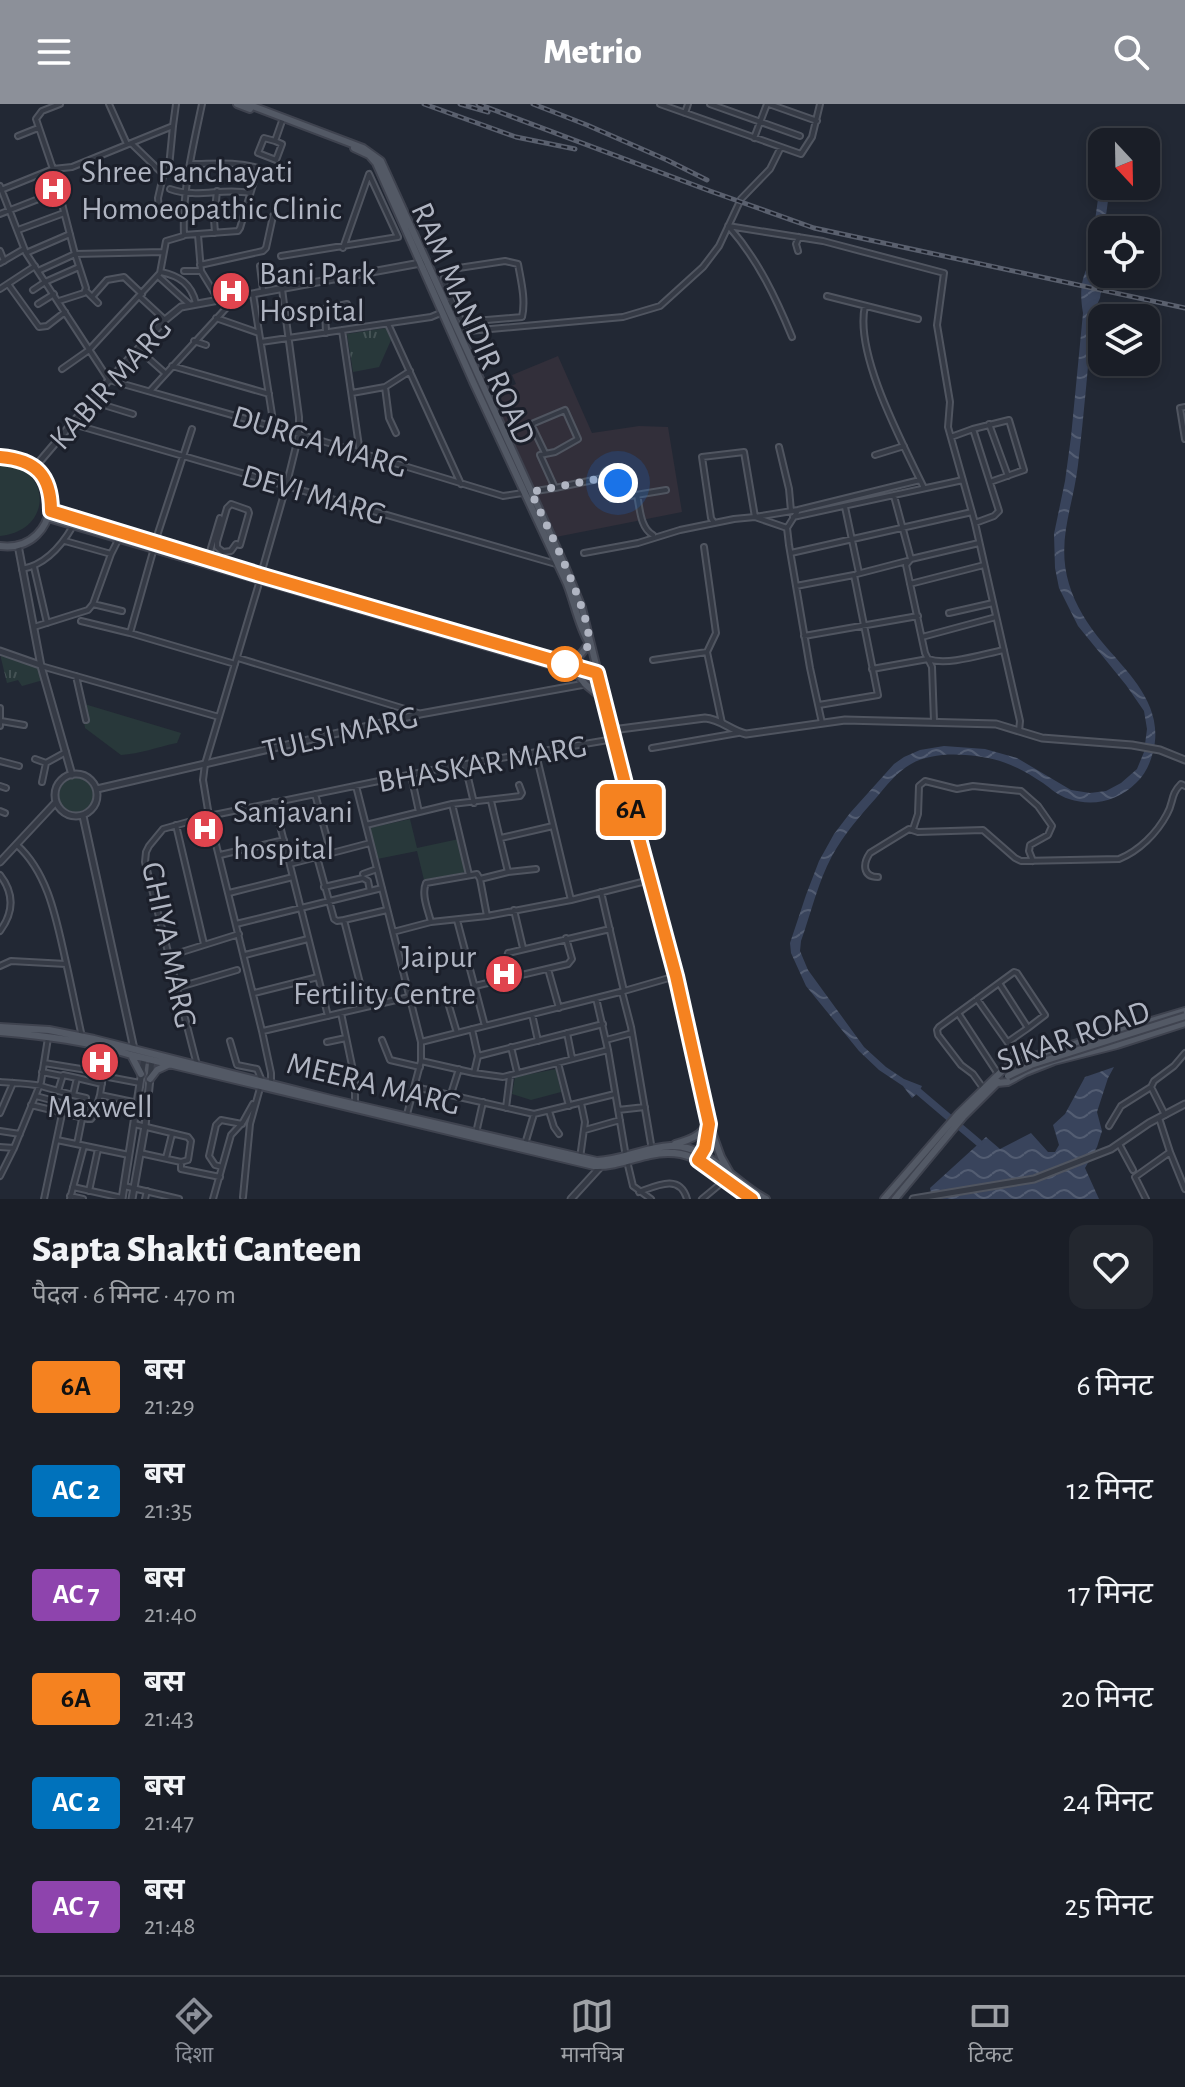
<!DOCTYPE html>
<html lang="hi">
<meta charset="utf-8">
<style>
body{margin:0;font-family:"Alegreya Sans","Noto Sans Devanagari",sans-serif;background:#23272f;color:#f1f3f6;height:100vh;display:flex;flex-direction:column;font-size:30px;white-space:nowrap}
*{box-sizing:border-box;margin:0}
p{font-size:26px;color:#9fa2a7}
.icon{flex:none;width:44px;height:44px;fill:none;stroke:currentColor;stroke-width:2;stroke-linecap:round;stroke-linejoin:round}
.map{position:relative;height:1095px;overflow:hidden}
.drawer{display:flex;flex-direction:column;background:#1a1e27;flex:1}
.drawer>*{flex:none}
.badge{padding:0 16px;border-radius:6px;font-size:28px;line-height:52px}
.needle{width:52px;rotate:158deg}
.controls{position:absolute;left:1088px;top:24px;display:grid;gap:16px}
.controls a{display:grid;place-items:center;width:72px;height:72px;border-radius:16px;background:#1a1e27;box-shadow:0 4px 12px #0003,0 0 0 2px #383c44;font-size:40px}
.you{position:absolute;width:40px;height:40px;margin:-20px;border:6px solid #fff;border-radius:50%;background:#1a73e8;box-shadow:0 0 0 12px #1a73e833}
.map>.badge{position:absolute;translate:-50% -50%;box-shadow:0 0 0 4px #fff}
.round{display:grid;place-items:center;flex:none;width:84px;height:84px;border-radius:16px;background:#23272f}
.summary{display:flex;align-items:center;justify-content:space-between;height:136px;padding:0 32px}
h1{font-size:38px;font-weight:800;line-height:60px}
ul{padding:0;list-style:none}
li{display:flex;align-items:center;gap:24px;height:104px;padding:0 32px}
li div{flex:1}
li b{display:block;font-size:30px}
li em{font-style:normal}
li .badge{min-width:88px;font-weight:700;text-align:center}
header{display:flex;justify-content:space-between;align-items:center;height:104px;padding:0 32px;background:#8c9099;color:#fff;font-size:36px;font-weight:800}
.tabs{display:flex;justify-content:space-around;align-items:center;height:112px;border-top:2px solid #383c44;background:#1a1e27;font-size:22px;color:#9fa2a7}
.tabs a{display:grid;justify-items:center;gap:4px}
.tabs .on{color:#8c9099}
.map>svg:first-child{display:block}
</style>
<header><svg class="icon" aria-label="menu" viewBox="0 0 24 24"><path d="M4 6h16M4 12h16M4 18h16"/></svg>Metrio<svg class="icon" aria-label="search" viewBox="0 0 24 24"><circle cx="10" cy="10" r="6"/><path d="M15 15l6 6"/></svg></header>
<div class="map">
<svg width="1185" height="1095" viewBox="0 0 1185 1095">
<defs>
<pattern id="grass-tufts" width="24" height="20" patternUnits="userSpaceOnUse" patternTransform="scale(2)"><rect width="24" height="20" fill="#28383a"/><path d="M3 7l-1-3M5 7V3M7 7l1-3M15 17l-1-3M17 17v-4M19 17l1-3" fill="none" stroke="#455355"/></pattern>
<pattern id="water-waves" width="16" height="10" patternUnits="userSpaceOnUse" patternTransform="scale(2)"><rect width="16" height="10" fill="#39445c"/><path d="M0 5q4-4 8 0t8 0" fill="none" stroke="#535d72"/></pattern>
</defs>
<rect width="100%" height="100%" fill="#222834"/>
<path fill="#322f3a" d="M558 252 592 329 639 322 668 323 682 408 556 433 491 290 516 280 512 271Z"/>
<path fill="url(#grass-tufts)" d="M386 224 391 236 379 263 353 268 347 230Z
M0 550 40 563 43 576 22 582 18 576 7 579Z"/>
<path fill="#28383a" d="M0 359C53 363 53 427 0 432Z
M81 599 181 629 177 639C157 643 140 650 121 651L85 624Z
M59 691a17 17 0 1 1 34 0a17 17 0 1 1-34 0Z
M410 715 417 744 459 735 466 768 424 776 417 747 377 755 370 724Z
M556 965 561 988 531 996 512 990 515 973Z"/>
<path fill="url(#water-waves)" d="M1102 66V82H1110L1104 126H1102L1100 161 1103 176 1100 194 1093 210C1088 260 1084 311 1078 361 1073 404 1056 436 1069 480 1075 501 1088 521 1102 538 1129 570 1165 602 1153 648 1150 660 1145 671 1136 679 1118 697 1093 703 1069 695 1059 692 1051 685 1043 679 1029 670 1016 662 1000 657 973 650 936 646 911 660 897 668 886 682 876 694 860 712 844 730 832 752 818 778 811 809 801 837L800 847 808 866 864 943 886 963 904 975 922 982 919 988 912 994 903 982 879 966 859 947 806 882 791 849 790 839 806 791 819 757 834 730 850 709 894 660 904 653 920 646 944 642 985 645 1017 654 1071 686 1090 689 1106 687 1121 679 1137 665 1144 648 1147 625 1144 607 1126 581 1078 522 1059 484 1055 464 1054 430 1065 377 1071 333 1083 209C1080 192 1080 176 1089 160Z
M1114 963 1108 974 1097 1008 1102 1027 1097 1043 1085 1064 1099 1095H932L930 1084 986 1033 1000 1045 1031 1029 1048 1048H1055L1059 1041 1053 1021 1065 1010 1085 973Z"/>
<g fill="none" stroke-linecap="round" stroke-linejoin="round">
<path stroke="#39445c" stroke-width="7" d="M919 988 979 1039"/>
<defs>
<path id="minor" d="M109 0 127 40
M660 0 801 50 812 33 820 0
M710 0 800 32
M769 0 817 17
M685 9 688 0
M18 32 38 24
M754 34 767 0
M275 37 264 34 258 49 276 56 282 40 275 37 282 17
M131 39 160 67 166 68 169 63 173 22
M190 60C214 60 235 57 258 64L240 124 238 127 184 131C182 87 193 43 202 0
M0 82 26 149 109 276 299 330 503 392 555 384
M170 85C198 95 222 83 250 89
M1 86 53 65 72 63 173 22 176 0
M159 108 158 94 164 68
M0 110 59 87
M728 122 823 137 944 169 937 221 950 298 948 323 975 419 1020 617 1019 627
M730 124C758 156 776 194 792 233
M18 126 64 109
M215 129 214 115 217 87
M198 131 201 167 218 195
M0 147 4 157
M798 147 796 140 799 133
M26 149 70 130
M281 152 398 133 369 70 343 144
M0 159 24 145
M200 161 263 147 266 144 273 112
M260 162 263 186
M38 167 75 150 163 148
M184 167H201
M161 168C180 172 191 180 196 199
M158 172 189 200
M8 180 39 223 47 222 65 208
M0 185 35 162
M33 186 45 178 79 163
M86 187 98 199
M253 190 274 323
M139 192 165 216
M827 192 918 215
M92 193 107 176 124 173 142 190
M59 197 84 189 86 184 75 150 53 65 36 15 42 7 60 0
M38 200 54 190
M445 200 452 198 459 212 463 218 522 213C526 196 521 177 518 160L505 157 452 165 446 168 443 176 452 198
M865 202C854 250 903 340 924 384
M216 214 259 229
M388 220 461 380
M342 226 360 349
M458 228 623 213 660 202 703 163 719 142 741 95 770 65 781 43
M326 229 325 205 347 200
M194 237 206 241
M261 238 431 213 443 208
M138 245 165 269
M172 262 269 290
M62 265 89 246 160 169 166 137 183 132
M150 287 229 201 230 195
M352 289 385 283
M91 297 133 310
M1185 303 1180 304 1185 335
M73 320 556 460
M989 320 1008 372
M973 325 1009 316 1024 366 990 378
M396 329 389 314 385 283 410 267
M951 333 973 325 999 407 994 412 975 419
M779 343 789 385 791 407
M545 349 532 322 534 319 565 306 578 335 555 348 540 351 555 384 603 374
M875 351 904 342
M603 373a8 8 0 1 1 16 0a8 8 0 1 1-16 0Z
M606 379 612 395 666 386
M637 391C640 404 640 424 653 431
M894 392 911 455
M845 403 859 469
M797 408 787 424 789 441 810 564 822 619
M793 413 963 376
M714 419 711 414 702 353 744 348 755 413 798 406 920 376
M65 437 111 450
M155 438 192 325
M704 443 716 529 707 548 722 619
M584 449 638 439 680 426 734 415 755 413 787 424
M791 449 972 408
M208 454 220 414
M220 457 223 448 231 447 236 440 240 441 249 409 248 406 231 400 227 404 217 438V443L223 448
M34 463 47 519
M22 465C45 461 62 441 73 422
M261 470 286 383 299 330V313L282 185
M857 470 907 457
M260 476 205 660 203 676 209 712 262 927 271 969V981
M910 480 984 461
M796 482 854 471 878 591 819 601
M93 500 122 507
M949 509 993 499
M81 517 130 529 235 560
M34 523 88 506 93 500 111 450 119 434
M130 529 154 444
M804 532 918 512
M922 533 996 513
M238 554 418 609
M653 556 707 548
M41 562 219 613
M872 565 928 555C948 562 983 550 1004 546
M76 572 86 616
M0 604V622
M1 617 24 621
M934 617 932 563 925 549 906 461 911 455 979 439
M652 644 738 629
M536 650 571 796
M35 655 46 659
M0 657 19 662
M465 661 474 699
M411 671 419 708
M42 678 46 659 66 648
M0 682 6 684
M356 682 421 938V957L406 1014
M315 690 331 749
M274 698 328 912
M452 700 469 771
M0 707 5 709
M176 721 204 840
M366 721 452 700 520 692 522 689 519 681
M913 725 918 710 919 682 925 677 957 685 973 682 1021 687 1038 702 1052 722 1048 731 1030 741 1029 747 1033 757
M501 734 553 722
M17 741C48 769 56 814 65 854 71 880 76 906 82 933
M220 751 284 736
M317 753 334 815 337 817 344 816 387 806
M290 760 370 739
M508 768 536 765
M363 770 377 765
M0 771C14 789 14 808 0 827
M878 773C862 773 863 759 870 749L909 725 918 728 983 726 1015 754 1021 757 1119 755C1139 747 1157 729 1167 710 1174 698 1170 691 1181 680L1185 682
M324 783 363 774 368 777 370 787
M601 788 624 887
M229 789 293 773
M514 806 523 844
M487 812 480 775 508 768 491 697
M344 816 366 903
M457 816 485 922
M431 818C428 806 421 790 426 779L477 770 480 775
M236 820 382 784
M393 828 431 818 487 812 571 796 650 776
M245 851 308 835
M169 852 239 830
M0 862 11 857 66 860
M548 865 559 904
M512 873 507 853 508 849 610 825
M475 882 568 860 572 855 566 834
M176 884 237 866
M622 888 631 923 652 1046
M254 889 318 873
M596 894 608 946 626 1053
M977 895 1020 956
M449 902 457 929
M341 909 355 976V1000
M958 909 939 923 937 926 938 931 961 961 973 970 983 984
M532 910 538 937
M472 925 478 952 474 969
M263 927 409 893
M567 929 572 954
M382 936 390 956 420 963
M606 936 632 929
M230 937 237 961 257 965 262 977 250 1020 243 1093
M327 938 346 934
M421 938 624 887 676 872
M1008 938 1028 924
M511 943 517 968
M478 952 603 920
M421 957 474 969 503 973 608 946
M44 959 87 966
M558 959 569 1002
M197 961 145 758 146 748 149 742 163 725 209 712 442 664 614 635
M42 968 62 972
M998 970 958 909 999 879 1028 924 1045 911 1017 869 1014 868 999 879
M77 974 102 980
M91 977 93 970 103 972
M0 978C13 979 28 979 41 982 51 985 62 988 73 991L77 974 63 971 58 987
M415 983 534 1010 615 990
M1151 983 1165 1011
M451 990 459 965
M73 991 86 994
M100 991 103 972 140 979
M36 992 95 1008
M31 1001 88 1015H91L94 1011 100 991 138 999
M506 1004 510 972
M618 1006 645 1003
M549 1007 554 1023 559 1030
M0 1009 13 979
M1159 1014 1170 1048 1185 1085
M134 1020 188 1033 191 1037 188 1056 181 1058 140 1049
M1109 1022 1121 1002 1151 983 1154 977 1174 962 1185 949
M585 1026 620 1016
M0 1027 20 1030
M476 1029 483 998
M57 1036 129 1051
M77 1040 82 1015
M525 1040 534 1010
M1119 1040 1133 1066
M0 1043 14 1044
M166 1054 172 1030
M580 1054 585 1018 581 999
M627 1057 633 1082 651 1095
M181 1058V1065L220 1073
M222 1063 215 1061 209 1052 216 1021 221 1016 242 1020
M0 1072 14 1044 41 978 48 934
M124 1082 179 1095
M73 1083 122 1094
M89 1087 98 1045
M639 1088C658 1081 680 1070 687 1095
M70 1092 83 1095
M44 1095 62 1010
M70 1095 84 1042
M145 1095 147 1087
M213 1095 231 1031 243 1018 253 1000
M702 1095 725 1076
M1146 1095 1135 1073 1170 1048"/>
<path id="tertiary" d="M35 363 109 276 165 216 181 203 426 158
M18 441 41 562 72 671
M0 547 40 561
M612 626 705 614C721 615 731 627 746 630L845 616 996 620 1042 634 1132 641 1160 646 1185 656
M55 691a21 21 0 1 1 42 0a21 21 0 1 1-42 0Z
M97 685 420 610 585 580
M83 712 134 945
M0 758 56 698
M122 1095 144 954
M132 1095 145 1022 152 955
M571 1095 603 1060
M913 1095 1034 1075 1111 1045 1149 1019 1185 1000"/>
<path id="primary" d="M237 0 250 5
M247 0 363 44 381 57 565 462 582 504 637 727 676 872 709 1020 721 1053 730 1069
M354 44 369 51 376 59 474 280 567 480C574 497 579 524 589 539
M0 354C69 349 64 450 0 442
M51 407 260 471 597 569
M48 414 599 575
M566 559C578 555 582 550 589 539
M576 568 585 580 602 594
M0 923 49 926 94 935 331 995 597 1057C623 1056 645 1043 670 1042 708 1040 735 1079 766 1095
M0 928C45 932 88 937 131 951L594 1062C613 1063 632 1055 650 1051 699 1040 715 1073 752 1095
M131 951 141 970
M150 975 157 966 170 960
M997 979 1008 978 1026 968 1054 957 1117 941 1185 919
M675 1040C689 1036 701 1032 708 1019
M702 1051 708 1037 709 1023
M884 1095 958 1010 1003 966 1020 956 1044 949 1185 907
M895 1095 963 1013 998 978"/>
</defs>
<use href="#minor" stroke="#505560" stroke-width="8"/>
<use href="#tertiary" stroke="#505560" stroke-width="9"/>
<use href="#primary" stroke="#3f434f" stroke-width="10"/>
<use href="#minor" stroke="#353a45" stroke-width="4"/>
<use href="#tertiary" stroke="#353a45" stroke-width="5"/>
<use href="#primary" stroke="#535965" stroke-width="6"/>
<defs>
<path id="rail" d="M424 0 516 33 575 45
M460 0 488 8
M478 0 710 87 814 124 1185 204
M533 0 587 21 667 56 707 76"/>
</defs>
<use href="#rail" stroke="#5a606e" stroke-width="5"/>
<use href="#rail" stroke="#1b1f2a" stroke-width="2" stroke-dasharray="6" stroke-linecap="butt"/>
<defs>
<path id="primary-bridge" d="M1008 972 1031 961 1185 912"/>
</defs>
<use href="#primary-bridge" stroke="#3f434f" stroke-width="10" stroke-linecap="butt"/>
<use href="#primary-bridge" stroke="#535965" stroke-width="6"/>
</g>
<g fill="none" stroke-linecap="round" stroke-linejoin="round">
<defs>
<path id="line" d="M0 353C36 356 51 371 51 407L260 471 597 569 637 727 676 872 709 1020 705 1044 698 1056 752 1095"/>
</defs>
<use href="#line" stroke="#fff" stroke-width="18"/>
<use href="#line" stroke="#f58220" stroke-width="12"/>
<path stroke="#b0b5c2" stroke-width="8" stroke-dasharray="0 14.4" d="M565 560C575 556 584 552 588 541 596 518 543 414 531 388L603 374 608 381 618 379"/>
</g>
<defs>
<symbol id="hospital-disc" viewBox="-11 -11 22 22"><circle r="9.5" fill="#e0444e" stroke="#1b1f2a"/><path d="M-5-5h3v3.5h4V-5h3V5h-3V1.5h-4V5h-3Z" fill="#fff"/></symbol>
</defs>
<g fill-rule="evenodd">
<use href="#hospital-disc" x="31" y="63" width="44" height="44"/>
<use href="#hospital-disc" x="209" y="165" width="44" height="44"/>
<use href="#hospital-disc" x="183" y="703" width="44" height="44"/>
<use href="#hospital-disc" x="482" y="848" width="44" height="44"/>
<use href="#hospital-disc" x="78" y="936" width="44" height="44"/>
</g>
<circle fill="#fff" stroke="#f58220" stroke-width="4" cx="565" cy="560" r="16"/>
<g text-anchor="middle" stroke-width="6" stroke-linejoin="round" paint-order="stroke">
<g font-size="32" fill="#b0b5c2" stroke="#1b1f2a" text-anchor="start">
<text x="81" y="78">Shree Panchayati<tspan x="81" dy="37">Homoeopathic Clinic</tspan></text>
<text x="259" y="180">Bani Park<tspan x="259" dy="37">Hospital</tspan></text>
<text x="233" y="718">Sanjavani<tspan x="233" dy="37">hospital</tspan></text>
<text x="476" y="863" text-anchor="end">Jaipur<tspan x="476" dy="37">Fertility Centre</tspan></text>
<text x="100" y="1013" text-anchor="middle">Maxwell</text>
</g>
<g font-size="32" fill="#b0b5c2" stroke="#1b1f2a">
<text transform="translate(474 219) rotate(66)" y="11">RAM MANDIR ROAD</text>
<text transform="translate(110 279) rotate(-48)" y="11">KABIR MARG</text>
<text transform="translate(320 337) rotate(17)" y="11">DURGA MARG</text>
<text transform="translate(314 390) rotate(16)" y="11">DEVI MARG</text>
<text transform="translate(340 629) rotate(-13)" y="11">TULSI MARG</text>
<text transform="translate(482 659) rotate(-10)" y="11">BHASKAR MARG</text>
<text transform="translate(170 841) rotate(78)" y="11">GHIYA MARG</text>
<text transform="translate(1073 931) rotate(-19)" y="11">SIKAR ROAD</text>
<text transform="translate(374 979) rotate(14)" y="11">MEERA MARG</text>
</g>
</g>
</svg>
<div class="controls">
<a><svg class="needle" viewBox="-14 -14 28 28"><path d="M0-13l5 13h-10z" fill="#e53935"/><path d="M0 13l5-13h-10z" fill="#9fa2a7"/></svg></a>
<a><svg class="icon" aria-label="locate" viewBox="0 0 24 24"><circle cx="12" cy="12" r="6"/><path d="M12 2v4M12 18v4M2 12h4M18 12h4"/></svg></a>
<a><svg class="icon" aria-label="layers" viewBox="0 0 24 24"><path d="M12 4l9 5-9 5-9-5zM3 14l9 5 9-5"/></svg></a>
</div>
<div class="you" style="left:618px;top:379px"></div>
<b class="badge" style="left:631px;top:706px;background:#f58220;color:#111">6A</b>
</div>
<section class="drawer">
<div class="summary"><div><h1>Sapta Shakti Canteen</h1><p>पैदल · 6 मिनट · 470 m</p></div><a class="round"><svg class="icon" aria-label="heart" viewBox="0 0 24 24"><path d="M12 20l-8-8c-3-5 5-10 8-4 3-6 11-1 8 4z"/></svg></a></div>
<ul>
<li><span class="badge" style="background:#f58220;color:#111">6A</span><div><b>बस</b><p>21:29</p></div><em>6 मिनट</em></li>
<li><span class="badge" style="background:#0072bc;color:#fff">AC 2</span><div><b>बस</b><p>21:35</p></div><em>12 मिनट</em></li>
<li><span class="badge" style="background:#8e44ad;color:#fff">AC 7</span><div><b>बस</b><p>21:40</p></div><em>17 मिनट</em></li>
<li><span class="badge" style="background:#f58220;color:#111">6A</span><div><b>बस</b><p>21:43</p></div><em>20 मिनट</em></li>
<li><span class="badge" style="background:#0072bc;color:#fff">AC 2</span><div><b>बस</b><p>21:47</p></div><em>24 मिनट</em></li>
<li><span class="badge" style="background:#8e44ad;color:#fff">AC 7</span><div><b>बस</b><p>21:48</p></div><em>25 मिनट</em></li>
</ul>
</section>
<nav class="tabs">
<a class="on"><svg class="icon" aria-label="directions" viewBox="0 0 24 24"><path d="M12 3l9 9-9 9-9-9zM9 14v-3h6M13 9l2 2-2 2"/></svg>दिशा</a>
<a><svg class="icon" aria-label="map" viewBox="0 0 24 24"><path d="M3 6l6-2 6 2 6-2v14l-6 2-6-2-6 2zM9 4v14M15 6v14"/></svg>मानचित्र</a>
<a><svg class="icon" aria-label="tickets" viewBox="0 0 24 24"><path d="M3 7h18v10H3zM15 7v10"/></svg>टिकट</a>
</nav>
